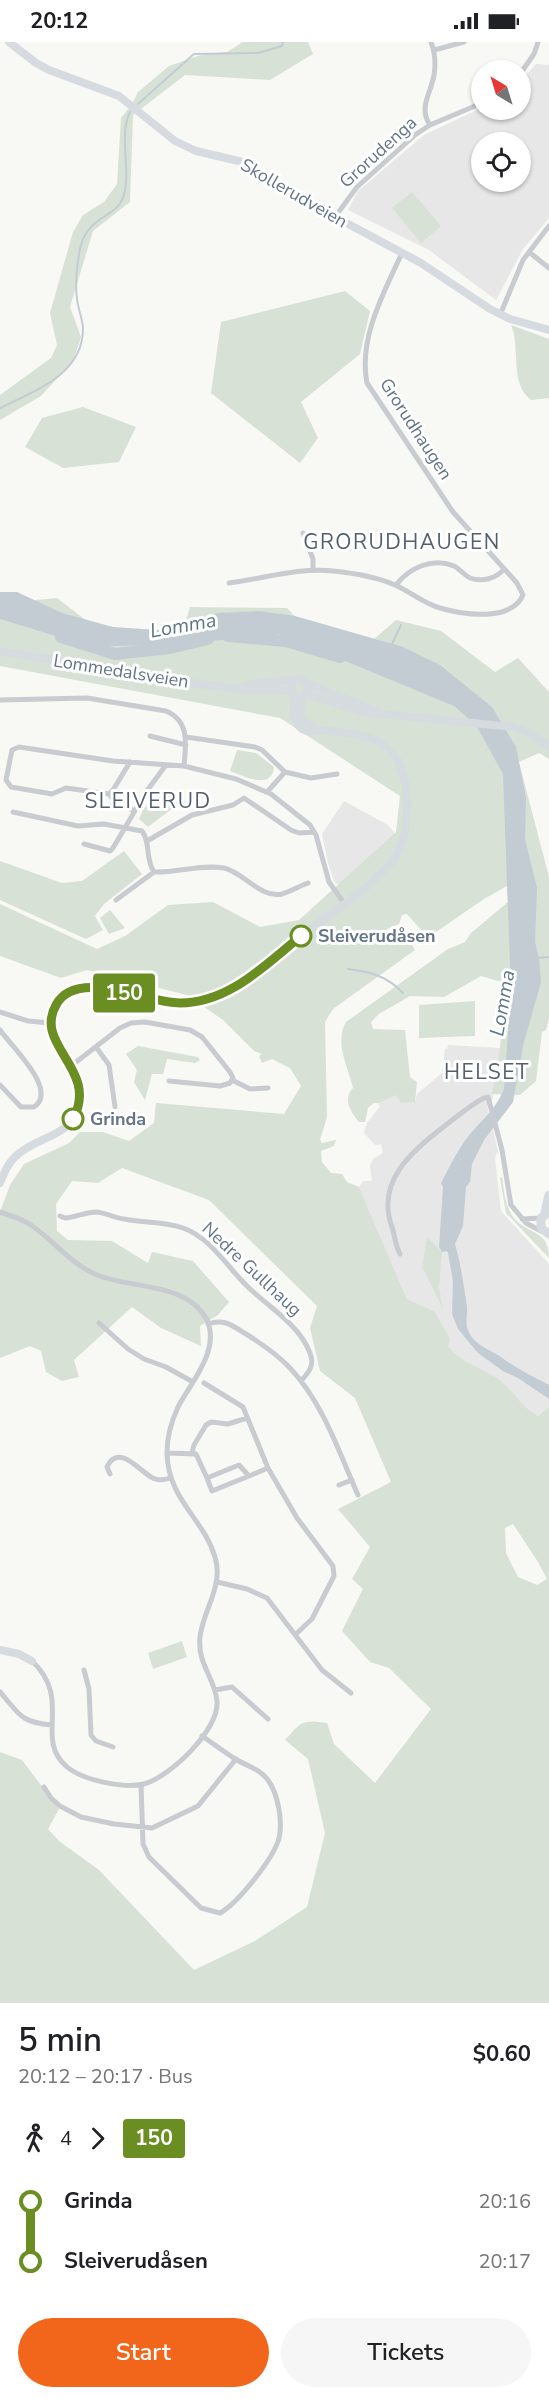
<!DOCTYPE html>
<meta charset="utf-8">
<style>
body{margin:0;font-family:"Nunito Sans",sans-serif;background:#f6f6f6;color:#202124;height:100vh;display:flex;flex-direction:column;font-size:22px;white-space:nowrap}
*{box-sizing:border-box;margin:0}
p{font-size:20px;color:#757577}
.icon{flex:none;width:33px;height:33px;fill:none;stroke:currentColor;stroke-width:2;stroke-linecap:round;stroke-linejoin:round}
.map{position:relative;height:1961px;overflow:hidden}
.panel{display:flex;flex-direction:column;background:#fff;flex:1}
.panel>*{flex:none}
.badge{padding:0 12px;border-radius:4px;font-size:21px;line-height:39px}
.needle{width:39px;rotate:322deg}
.controls{position:absolute;left:471px;top:18px;display:grid;gap:12px}
.controls a{display:grid;place-items:center;width:60px;height:60px;border-radius:50%;background:#fff;box-shadow:0 2px 4px #0004;font-size:30px}
.map>.badge{position:absolute;translate:-50% -50%;box-shadow:0 0 0 3px #fff}
.legs{display:flex;align-items:center;gap:9px;height:66px;padding:0 18px;font-size:20px}
.legs p{margin-inline-start:auto}
.summary{display:flex;align-items:center;justify-content:space-between;height:102px;padding:0 18px}
h1{font-size:33px;font-weight:600;line-height:45px}
.action{display:flex;gap:12px;margin-top:auto;padding:12px 18px}
.action a{flex:1;height:69px;border-radius:36px;background:#f2661b;color:#fff;font-size:24px;font-weight:600;line-height:69px;text-align:center}
.action a+a{background:#f6f6f6;color:#202124}
ul{padding:0 18px;list-style:none}
li{display:flex;align-items:center;gap:21px;height:60px;font-size:22px}
li i{display:grid;place-items:center;width:9px;height:100%;margin:0 8px;background:currentColor}
li i::after{content:'';width:15px;height:15px;margin:-8px;border:4px solid;border-radius:50%;background:#fff}
li p{margin-inline-start:auto}
li:first-child i{background:linear-gradient(#0000 50%,currentColor 0)}
li:last-child i{background:linear-gradient(currentColor 50%,#0000 0)}
.status{display:flex;justify-content:space-between;align-items:center;height:42px;padding:0 30px;background:#fff;direction:ltr}
.status svg{height:16px;fill:currentColor}
.map>svg:first-child{display:block}
</style>
<div class="status"><b>20:12</b><svg viewBox="0 0 49 12"><path d="M0 12V9h3v3zM5 12V6h3v6zM10 12V3h3v9zM15 12V0h3v12zM26 1h20v11H26zM47 4h2v5h-2z"/></svg></div>
<div class="map">
<svg width="549" height="1961" viewBox="0 0 549 1961">
<rect width="100%" height="100%" fill="#f8f8f5"/>
<path fill="#e6e7e6" fill-rule="evenodd" d="M536 22 549 23V176L523 207 496 258 429 208 348 168 358 149 424 93 481 66 520 68 521 39ZM482 100H520V140H482Z
M344 759 388 783 398 795 344 848 334 839 328 821 322 792Z
M448 1003 500 1006 492 1060 487 1064 498 1109 495 1116 501 1169 549 1222V1365L538 1374 527 1368 502 1340 454 1313 448 1304 434 1269 407 1257 359 1145 363 1139H372L370 1123 374 1116 383 1111 381 1102 375 1103 364 1091 367 1081 380 1064 378 1061 396 1052 415 1060 417 1052 442 1031 445 1007H447Z"/>
<path fill="#d8e1d6" fill-rule="evenodd" d="M243 0H308L313 12 270 38 185 33 133 73 130 160 93 189 70 265 81 295 73 319 41 354 0 378V353L51 316 57 303 50 271 73 190 83 173 104 160 117 142 121 76 132 62 138 50 169 24 204 12 227 10Z
M412 150 441 184 421 201 392 166Z
M345 249 370 269 360 312 301 360 318 396 300 421 211 351 221 280Z
M511 283 549 297V356L531 358C509 341 521 306 511 283Z
M83 365 136 385 119 420 63 426 25 405 42 376Z
M0 551 15 560 57 556 96 586 150 589 184 585 190 565 287 566 299 579 374 597 396 578 441 589 495 630 518 616 549 650V717L539 711 519 720 549 835V976L546 988 542 990 536 1039 520 1053 492 1052 500 1006 505 941 481 934 444 955 410 954 379 972 371 980 373 987 405 988 410 1035 417 1040 415 1060 401 1061 396 1053 378 1061H374L368 1066 365 1080H359C351 1070 342 1057 353 1046 348 1024 334 1001 346 980L448 907 465 900 471 891 508 860 507 844 484 857 433 892 423 890 407 872 402 873 399 882 387 887 384 898 411 901 415 908 333 967 325 980 327 1075 320 1098 322 1101 336 1098 334 1104 321 1109 322 1120 331 1131 342 1132 347 1140 359 1145 407 1257 434 1269 450 1297 448 1304C461 1322 486 1326 503 1341 516 1353 523 1366 538 1374L549 1365V1961H0V1710L22 1718 59 1767 48 1787 59 1799 99 1828 194 1928 255 1899 307 1865 325 1791 308 1717 285 1698C301 1680 302 1677 327 1681L334 1702 375 1741 431 1667 389 1626 370 1620 342 1589 363 1547 352 1537 370 1505 338 1467 391 1440 355 1356 320 1329 310 1286 317 1264 209 1158 122 1126 98 1141 72 1139 56 1162 57 1189 68 1198 112 1199 148 1221 152 1210 193 1219 229 1260 218 1273 200 1284 201 1304 161 1286 132 1265 74 1318 79 1335 62 1339 46 1330 41 1309 30 1304 0 1316V1170L10 1143 24 1122 69 1101 80 1090H103L129 1099 154 1081 156 1061 284 1072 301 1044 290 1026 272 1017 262 1021 259 1014 262 1012 254 1009 223 978 187 953 87 928 61 936 0 914V862L97 907 125 894 168 863 213 860 260 885 299 878 396 790 400 754 280 676 0 624ZM513 1482 538 1520 547 1537 537 1543 518 1535 506 1511 505 1486Z
M237 708 256 711 274 725C272 749 244 734 230 729Z
M160 749 179 756 178 762 148 785 139 777 143 768Z
M124 809 142 832 104 862 95 874 103 888 86 897 0 858V819L62 841 82 839Z
M110 868 125 886 109 892 100 876Z
M475 959V994L419 996V963Z
M138 1004 198 1015 200 1018 195 1021 167 1017 163 1032H152L145 1058 134 1040 137 1028 126 1012Z
M502 1135C504 1149 505 1165 514 1176 528 1193 549 1187 549 1216L506 1171 500 1136Z
M427 1195 442 1210 439 1246 443 1267 422 1225Z
M182 1599 187 1615 153 1627 148 1611Z"/>
<path fill="#c2ccd2" d="M0 550H17L62 571 113 585 158 588 218 571 259 569 295 574 403 605 440 623 492 665 516 705 526 756 525 797 537 846 535 900 539 917 541 940 523 1004 513 1060 484 1098 472 1122 470 1140 466 1145 463 1184 455 1202C461 1223 464 1244 467 1266 468 1272 465 1279 467 1285 471 1302 489 1307 501 1315 518 1328 530 1333 549 1343V1357L518 1336 503 1329 478 1311 458 1287 452 1272 453 1239 448 1211 447 1209 442 1210 439 1205 443 1145 441 1141C449 1126 457 1109 467 1096 481 1078 495 1069 504 1047L511 949 503 732 476 683 454 664 280 592 173 603 108 604 72 599 0 577Z"/>
<g fill="none" stroke-linecap="round" stroke-linejoin="round">
<path stroke="#c2ccd2" stroke-width="2" d="M138 62 194 12 258 11 282 4 283 0
M0 366C36 348 84 332 83 285 82 276 78 266 77 257 75 243 77 221 80 207 87 173 116 176 123 156 132 130 118 94 130 70
M392 602 401 583
M537 916 549 915
M348 927C371 930 387 934 403 951"/>
<path stroke="#c2ccd2" stroke-width="12" d="M228 594 286 599 340 615
M61 595 115 612 170 606 208 597"/>
<path stroke="#c8cbcf" stroke-width="5" d="M434 8 464 0
M520 32 534 12 538 0
M430 83C418 66 431 51 434 33 436 22 435 11 431 0
M335 175 357 145 415 93 430 83 482 61
M529 210 549 226
M500 273 523 218 549 184
M303 491 313 517V528
M229 541C262 537 299 525 333 529 353 531 377 535 395 543 411 550 424 562 440 566 464 573 511 580 523 553L517 541 453 470 367 341C358 297 384 250 402 211
M396 543C409 526 432 515 454 524 460 527 464 533 470 536 482 540 496 537 504 527
M0 658 87 656 166 669C190 679 186 702 184 724
M150 694 186 703
M186 695 255 705 262 708 285 730
M130 720 113 748 109 752 66 746 52 752 11 745 6 738 12 708 19 705 113 719 184 724 236 737 271 752 310 783 316 793 329 840 344 861
M267 750 285 730 311 736 337 732
M109 752 112 756 134 769
M13 770 78 784 104 782 142 789C151 801 145 817 154 830 177 831 201 822 224 826 243 830 261 857 282 852 291 849 300 844 308 841
M147 799 192 773 233 763 244 756 291 788 299 791 314 790
M84 802 110 809 113 806 146 750 166 723
M116 858 154 830
M0 970 28 979 50 981
M0 988C11 1004 59 1048 34 1065H21L0 1043
M96 1005 109 1023 115 1065
M71 1024 120 986 131 981 145 980 190 988 202 995 230 1030 233 1036 230 1041 220 1044 169 1039
M232 1038 250 1047 268 1046
M0 1170C11 1174 22 1177 31 1183 54 1199 71 1222 97 1233 131 1247 185 1240 206 1276 222 1307 191 1340 178 1365 171 1380 167 1395 167 1411 168 1458 204 1477 215 1515 224 1544 203 1568 200 1595 197 1622 215 1636 217 1659 220 1687 170 1735 144 1742 125 1747 81 1738 66 1724 34 1696 73 1657 32 1619
M60 1174 65 1176C76 1175 86 1170 97 1170 106 1171 115 1176 124 1177 143 1181 164 1179 183 1186 211 1196 227 1225 247 1244 268 1265 299 1282 310 1311 315 1323 309 1330 301 1339
M522 1177 541 1176
M400 1212C395 1203 395 1194 392 1185 375 1139 413 1108 446 1083 458 1074 470 1063 484 1056L488 1055 502 1108 511 1163 526 1181 541 1189
M99 1281 128 1307 144 1317 166 1325 193 1340
M208 1282C224 1276 233 1284 246 1292 262 1302 278 1313 290 1326 323 1361 339 1410 358 1453
M204 1341 243 1365 268 1426 297 1476 333 1524 334 1534 312 1577 296 1592
M167 1411 196 1412 207 1436 239 1423 249 1434 268 1426
M192 1411 194 1403 206 1383 211 1380 228 1382 247 1376
M110 1432 107 1425C118 1401 139 1428 151 1435 157 1439 164 1438 170 1436
M207 1436 212 1449 249 1434
M339 1443 352 1438
M217 1540 247 1547 267 1556 322 1628 351 1651
M84 1628 89 1647 91 1693 96 1699 113 1705
M215 1648 232 1645 268 1677
M0 1650C20 1673 20 1680 52 1683
M141 1743 143 1802 149 1815 201 1866 220 1871C238 1861 274 1816 279 1796 283 1779 278 1752 268 1738 260 1727 247 1724 237 1718 225 1711 214 1702 202 1694
M44 1745 51 1756 60 1764 81 1775 114 1782 152 1786 198 1764 236 1717"/>
<path stroke="#d6dbe0" stroke-width="8" d="M9 0 36 21 49 28 119 54 175 99 196 109 247 121 298 155 421 221 490 267 510 277 549 288
M0 609 199 642 248 648 273 647 291 650
M307 642 376 669
M242 646 252 642 300 637 307 642 308 647 305 653 298 655 293 653 290 645 294 639
M306 652 362 670 513 685 527 690 549 704
M302 655 300 674 304 680 317 688
M0 1141C4 1131 8 1121 16 1114 38 1093 73 1096 79 1061 86 1024 22 982 66 951 93 932 165 968 204 959 212 957 221 953 229 949 252 937 273 916 294 900 320 879 382 839 397 812 410 787 410 749 400 723 386 691 347 691 317 688 295 695 291 670 295 654
M0 1608 19 1612 32 1619"/>
<path stroke="#d6dbe0" stroke-width="9" d="M549 1170 541 1176V1186L549 1192
M545 1171 549 1153"/>
</g>
<g fill="none" stroke-linecap="round" stroke-linejoin="round">
<defs>
<path id="line-1" d="M73 1077C100 1027 33 1004 56 963 77 925 145 961 180 961 229 961 265 923 301 894"/>
</defs>
<use href="#line-1" stroke="#fff" stroke-width="14"/>
<use href="#line-1" stroke="#6b8e23" stroke-width="9"/>
</g>
<g fill="#fff" stroke="#6b8e23" stroke-width="3">
<circle cx="301" cy="894" r="10"/>
<circle cx="73" cy="1077" r="10"/>
</g>
<g text-anchor="middle" stroke-width="6" stroke-linejoin="round" paint-order="stroke">
<g font-size="18" fill="#647489" stroke="#fff">
<text transform="translate(378 110) rotate(-42)" y="6">Grorudenga</text>
<text transform="translate(294 151) rotate(30)" y="6">Skollerudveien</text>
<text transform="translate(416 387) rotate(57)" y="6">Grorudhaugen</text>
<text transform="translate(121 629) rotate(9)" y="6">Lommedalsveien</text>
<text transform="translate(252 1227) rotate(43)" y="6">Nedre Gullhaug</text>
</g>
<g font-size="18" font-weight="bold" fill="#647489" stroke="#fff" text-anchor="start">
<text x="318" y="900">Sleiverudåsen</text>
<text x="90" y="1083">Grinda</text>
</g>
<g font-size="20" font-style="italic" fill="#607784" stroke="#fff">
<text transform="translate(183 583) rotate(-10)" y="7">Lomma</text>
<text transform="translate(502 961) rotate(-80)" y="7">Lomma</text>
</g>
<g font-size="21" letter-spacing="1.5" fill="#535f6d" stroke="#fff">
<text x="402" y="507">GRORUDHAUGEN</text>
<text x="148" y="766">SLEIVERUD</text>
<text x="487" y="1037">HELSET</text>
</g>
</g>
</svg>
<div class="controls">
<a><svg class="needle" viewBox="-14 -14 28 28"><path d="M0-13l5 13h-10z" fill="#e53935"/><path d="M0 13l5-13h-10z" fill="#757577"/></svg></a>
<a><svg class="icon" aria-label="locate" viewBox="0 0 24 24"><circle cx="12" cy="12" r="6"/><path d="M12 2v4M12 18v4M2 12h4M18 12h4"/></svg></a>
</div>
<b class="badge" style="left:124px;top:951px;background:#6b8e23;color:#fff">150</b>
</div>
<section class="panel">
<div class="summary"><div><h1>5 min</h1><p>20:12 – 20:17 · Bus</p></div><b>$0.60</b></div>
<div class="legs"><svg class="icon" aria-label="walk" viewBox="0 0 24 24"><circle cx="13" cy="4" r="2"/><path d="M13 8l-2 6 4 7M11 14l-3 7M7 12l3-4h3l4 4"/></svg>4<svg class="icon" aria-label="forward" viewBox="0 0 24 24"><path d="M9 5l7 7-7 7"/></svg><b class="badge" style="background:#6b8e23;color:#fff">150</b></div>
<ul>
<li><i style="color:#6b8e23"></i><b>Grinda</b><p>20:16</p></li>
<li><i style="color:#6b8e23"></i><b>Sleiverudåsen</b><p>20:17</p></li>
</ul>
<div class="action"><a>Start</a><a>Tickets</a></div>
</section>
